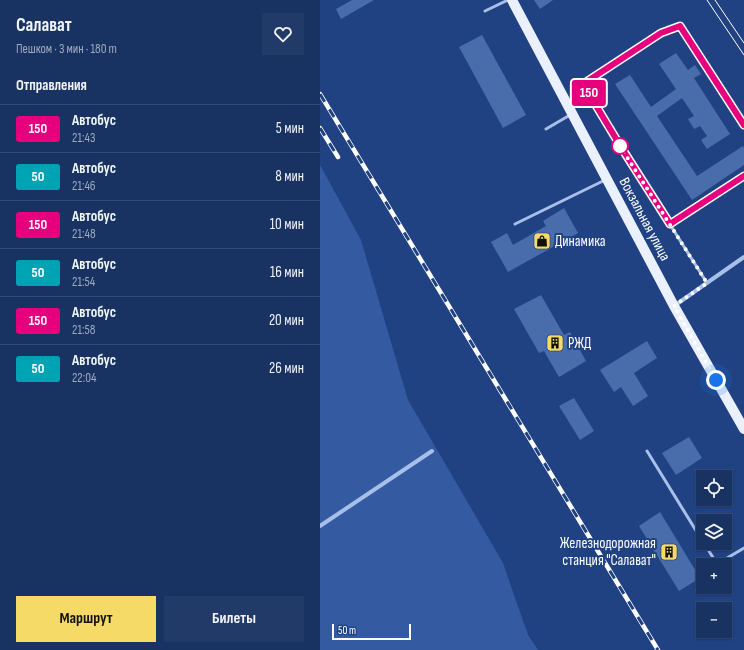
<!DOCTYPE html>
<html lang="ru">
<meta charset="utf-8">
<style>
body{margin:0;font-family:"Sofia Sans Condensed",sans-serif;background:#213a68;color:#f1f3f6;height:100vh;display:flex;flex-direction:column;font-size:15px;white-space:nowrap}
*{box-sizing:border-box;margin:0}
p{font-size:13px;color:#9faabe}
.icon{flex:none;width:22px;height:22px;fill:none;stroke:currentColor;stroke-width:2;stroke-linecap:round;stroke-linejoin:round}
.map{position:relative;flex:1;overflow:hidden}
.side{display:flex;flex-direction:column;background:#183262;width:320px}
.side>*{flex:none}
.badge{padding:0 8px;border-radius:3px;font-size:14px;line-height:26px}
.buttons{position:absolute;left:376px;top:470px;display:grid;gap:8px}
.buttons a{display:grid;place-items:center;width:36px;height:36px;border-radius:0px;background:#183262;box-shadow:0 1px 3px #0004,0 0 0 1px #364d77;font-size:20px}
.scale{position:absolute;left:12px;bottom:10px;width:79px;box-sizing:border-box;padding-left:4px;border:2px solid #fff;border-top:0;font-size:11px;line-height:14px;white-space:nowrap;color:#fff;-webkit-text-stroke:3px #204283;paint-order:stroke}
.you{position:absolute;width:20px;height:20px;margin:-10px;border:3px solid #fff;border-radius:50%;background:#1a73e8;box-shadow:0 0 0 6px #1a73e833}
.map>.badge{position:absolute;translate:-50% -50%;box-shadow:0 0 0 2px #fff}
h2{padding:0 16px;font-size:15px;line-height:36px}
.round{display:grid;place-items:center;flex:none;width:42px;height:42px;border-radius:0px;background:#213a68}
.overview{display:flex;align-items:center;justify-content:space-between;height:68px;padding:0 16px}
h1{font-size:19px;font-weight:700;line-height:30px}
.button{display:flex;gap:8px;margin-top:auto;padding:8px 16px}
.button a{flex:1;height:46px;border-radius:0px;background:#f6da68;color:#111;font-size:16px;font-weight:700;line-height:46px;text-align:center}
.button a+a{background:#213a68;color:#f1f3f6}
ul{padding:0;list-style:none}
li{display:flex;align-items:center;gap:12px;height:48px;padding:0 16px;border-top:1px solid #364d77}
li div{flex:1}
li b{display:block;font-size:15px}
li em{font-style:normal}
li .badge{min-width:44px;font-weight:700;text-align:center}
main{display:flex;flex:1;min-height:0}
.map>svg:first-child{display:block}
</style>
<main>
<section class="side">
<div class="overview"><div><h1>Салават</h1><p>Пешком · 3 мин · 180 m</p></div><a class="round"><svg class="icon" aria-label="heart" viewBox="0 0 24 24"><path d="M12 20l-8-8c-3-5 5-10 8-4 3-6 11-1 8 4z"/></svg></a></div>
<h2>Отправления</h2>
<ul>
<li><span class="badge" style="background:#e6007e;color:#fff">150</span><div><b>Автобус</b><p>21:43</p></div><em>5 мин</em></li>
<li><span class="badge" style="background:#00a3b4;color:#fff">50</span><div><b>Автобус</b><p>21:46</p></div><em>8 мин</em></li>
<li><span class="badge" style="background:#e6007e;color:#fff">150</span><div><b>Автобус</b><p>21:48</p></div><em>10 мин</em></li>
<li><span class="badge" style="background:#00a3b4;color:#fff">50</span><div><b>Автобус</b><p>21:54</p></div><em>16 мин</em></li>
<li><span class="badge" style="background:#e6007e;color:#fff">150</span><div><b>Автобус</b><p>21:58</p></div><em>20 мин</em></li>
<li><span class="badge" style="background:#00a3b4;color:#fff">50</span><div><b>Автобус</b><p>22:04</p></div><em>26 мин</em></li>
</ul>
<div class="button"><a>Маршрут</a><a>Билеты</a></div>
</section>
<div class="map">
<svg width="424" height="650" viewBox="0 0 424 650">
<rect width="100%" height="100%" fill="#204283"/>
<path fill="#345ba1" d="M0 165 41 240 88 400 183 563 208 635 218 650H0Z"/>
<path fill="#496cab" d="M32 0H54L21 19 16 9Z
M214 0H233L220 9Z
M162 35 206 115 183 128 139 47Z
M356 53 368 70 375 65 381 74 374 78 410 134 387 149 381 140 387 136 380 126 374 129 368 119 374 116 362 98 337 116 377 176 423 146 424 148V165L372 200 295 84 310 75 331 107 356 89 339 64Z
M244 208 258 233 188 272 171 242 187 233 193 245 226 226 223 221Z
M221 295 244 335 250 332 266 361 239 377 224 351 219 353 194 309Z
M327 341 337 358 314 373 328 396 313 406 301 387 294 392 280 370Z
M254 398 274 431 260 440 239 406Z
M369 437 382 458 356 475 342 453Z
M340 512 380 578 359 591 319 526Z"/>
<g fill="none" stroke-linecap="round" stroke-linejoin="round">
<path stroke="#a7bfe9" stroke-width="3" d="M165 11 188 0
M226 129 250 115
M195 224 285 180
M350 224 424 176
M387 283 301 147 263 84 341 33 360 26 424 125
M327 451 383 542
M384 543 397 564 424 548"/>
<path stroke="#a7bfe9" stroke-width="4" d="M354 306 424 257
M0 526 112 451"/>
<path stroke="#eaf0fe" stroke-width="10" d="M192 0 354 306 424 429"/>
<path stroke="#fff" stroke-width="1" d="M387 0 424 55
M395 0 424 43"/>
<defs>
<path id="rail" d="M0 94 338 650
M0 128 18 157"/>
</defs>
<use href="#rail" stroke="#fff" stroke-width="4.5"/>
<use href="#rail" stroke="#204283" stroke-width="3" stroke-dasharray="9" stroke-linecap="butt"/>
</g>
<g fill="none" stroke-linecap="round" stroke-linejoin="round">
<defs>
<path id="line" d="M424 125 360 26 341 33 263 84 301 147 350 224 424 176"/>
</defs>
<use href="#line" stroke="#fff" stroke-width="9"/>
<use href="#line" stroke="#e6007e" stroke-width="6"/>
<path stroke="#fff" stroke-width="4" stroke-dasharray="0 7.2" d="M300 146 387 283 354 306 396 380"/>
</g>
<defs>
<symbol id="shop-square" viewBox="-11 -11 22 22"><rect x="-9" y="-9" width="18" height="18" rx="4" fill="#f6da68" stroke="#204283"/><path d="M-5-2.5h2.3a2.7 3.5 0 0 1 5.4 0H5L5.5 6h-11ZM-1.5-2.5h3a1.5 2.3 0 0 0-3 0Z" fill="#111"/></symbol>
<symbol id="building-square" viewBox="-11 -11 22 22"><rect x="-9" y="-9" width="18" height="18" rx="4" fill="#f6da68" stroke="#204283"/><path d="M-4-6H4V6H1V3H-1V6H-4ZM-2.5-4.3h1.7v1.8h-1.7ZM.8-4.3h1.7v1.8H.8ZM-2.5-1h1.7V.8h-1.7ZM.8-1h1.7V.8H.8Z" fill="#111"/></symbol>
</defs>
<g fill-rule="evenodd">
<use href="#shop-square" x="212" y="231" width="20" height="20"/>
<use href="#building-square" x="225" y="333" width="20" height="20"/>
<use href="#building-square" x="339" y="542" width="20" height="20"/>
</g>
<circle fill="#fff" stroke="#e6007e" stroke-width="2" cx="300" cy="146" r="8"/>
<g text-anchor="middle" stroke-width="4" stroke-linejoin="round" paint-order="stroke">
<g font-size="15" fill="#fff" stroke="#204283">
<text transform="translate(325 219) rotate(62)" y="5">Вокзальная улица</text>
</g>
<g font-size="15" fill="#fff" stroke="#204283" text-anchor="start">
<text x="235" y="246">Динамика</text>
<text x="248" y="348">РЖД</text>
<text x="336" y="548" text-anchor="end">Железнодорожная<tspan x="336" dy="17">станция "Салават"</tspan></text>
</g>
</g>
</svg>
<div class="buttons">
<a><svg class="icon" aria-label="locate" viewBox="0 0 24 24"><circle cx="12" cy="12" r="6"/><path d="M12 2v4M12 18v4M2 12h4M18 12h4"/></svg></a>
<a><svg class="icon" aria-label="layers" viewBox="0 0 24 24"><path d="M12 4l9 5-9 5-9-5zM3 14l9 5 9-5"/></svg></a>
<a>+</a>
<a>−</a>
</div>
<div class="scale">50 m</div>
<div class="you" style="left:396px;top:380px"></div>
<b class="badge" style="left:269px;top:93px;background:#e6007e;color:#fff">150</b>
</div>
</main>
